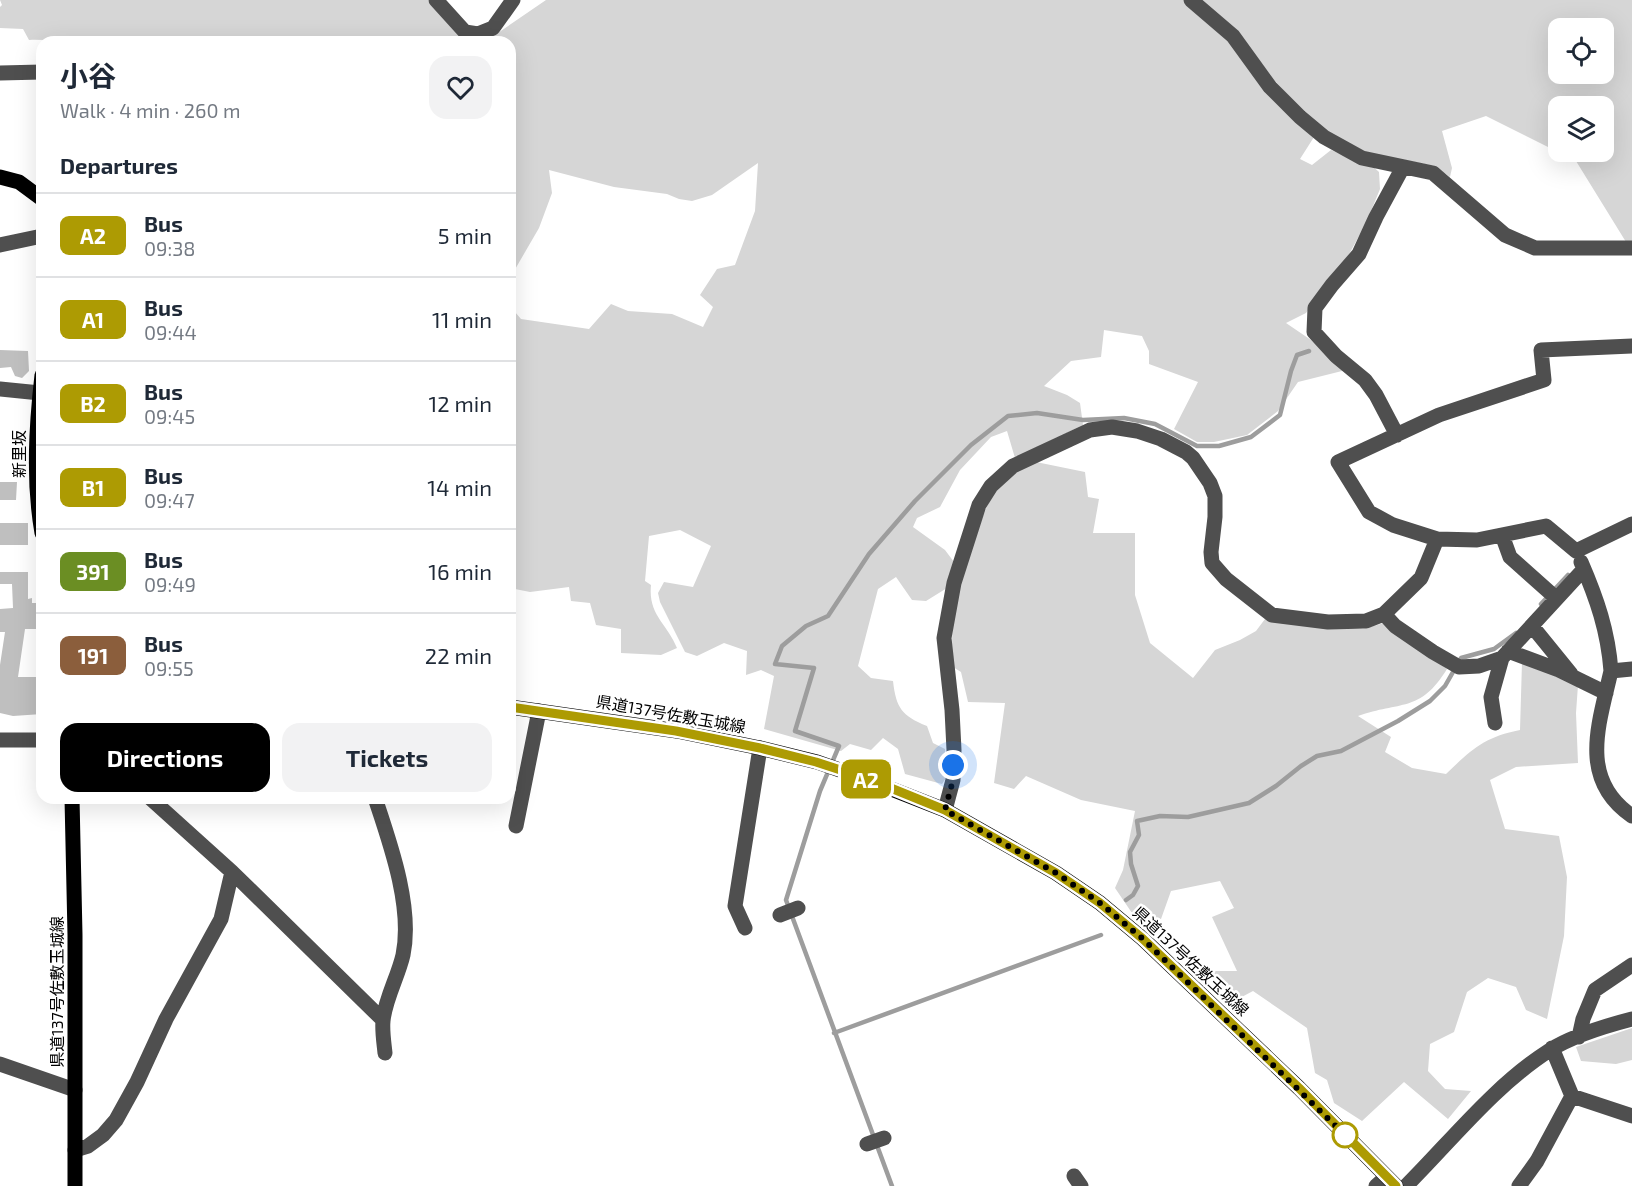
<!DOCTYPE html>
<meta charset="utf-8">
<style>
body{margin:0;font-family:"Exo 2","Noto Sans JP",sans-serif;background:#f2f2f3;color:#1f2937;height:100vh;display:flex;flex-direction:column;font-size:22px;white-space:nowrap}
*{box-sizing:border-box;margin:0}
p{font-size:20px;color:#747a83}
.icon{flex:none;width:33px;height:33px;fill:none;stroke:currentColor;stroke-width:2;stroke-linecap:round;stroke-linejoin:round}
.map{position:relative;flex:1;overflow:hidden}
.panel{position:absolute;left:36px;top:36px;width:480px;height:768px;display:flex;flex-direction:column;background:#fff;border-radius:18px;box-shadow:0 6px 24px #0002}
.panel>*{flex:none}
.badge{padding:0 12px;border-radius:9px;font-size:21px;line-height:39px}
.controls{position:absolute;left:1548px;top:18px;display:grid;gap:12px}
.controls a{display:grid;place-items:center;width:66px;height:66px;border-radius:12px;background:#fff;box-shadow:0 6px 24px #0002;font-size:30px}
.you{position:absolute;width:30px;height:30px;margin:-15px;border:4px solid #fff;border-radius:50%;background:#1a73e8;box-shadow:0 0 0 9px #1a73e833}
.map>.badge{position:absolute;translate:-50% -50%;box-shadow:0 0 0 3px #fff}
h2{padding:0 24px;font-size:22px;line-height:54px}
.round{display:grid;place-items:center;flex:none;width:63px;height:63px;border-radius:18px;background:#f2f2f3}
.headline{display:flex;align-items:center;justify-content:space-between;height:102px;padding:0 24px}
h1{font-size:28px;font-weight:700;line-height:45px}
.button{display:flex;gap:12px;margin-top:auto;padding:12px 24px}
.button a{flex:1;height:69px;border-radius:18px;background:#000;color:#fff;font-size:24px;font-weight:700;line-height:69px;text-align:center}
.button a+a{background:#f2f2f3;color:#1f2937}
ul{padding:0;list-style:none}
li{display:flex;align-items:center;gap:18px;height:84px;padding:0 24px;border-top:2px solid #e0e1e3}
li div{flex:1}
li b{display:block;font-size:22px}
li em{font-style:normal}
li .badge{min-width:66px;font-weight:700;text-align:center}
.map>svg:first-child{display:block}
</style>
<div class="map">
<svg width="1632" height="1186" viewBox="0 0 1632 1186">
<rect width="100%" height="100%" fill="#fff"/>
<path fill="#d6d6d6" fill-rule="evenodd" d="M0 0H428L449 23 495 35 546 0H1183L1231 42 1314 137 1300 159 1312 165 1331 150 1357 161 1370 164 1379 172 1380 189 1366 223 1347 258 1306 313 1286 323 1311 340 1346 370 1298 382 1278 411 1247 435 1214 442H1197L1174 429 1198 382 1149 364V351L1142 336 1104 330 1101 357 1071 361 1044 386 1067 395 1080 403 1083 425 1015 458 1007 431 991 437 960 470 940 507 917 518 913 527 945 550 954 562 947 588 926 601 912 600 896 577 878 589 858 666 871 678 893 681C896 708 902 716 927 726L933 743 945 749 946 778 942 784 905 774 898 749 883 738 871 750 850 744 841 751 764 729 774 676 761 670 746 675 747 651 724 643 697 656 685 652 660 602 658 593 664 582 693 587 711 546 680 530 649 536 645 581 651 585C648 615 667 623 677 648L661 655 621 653V629L596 625 590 603 571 601 569 587 530 592 510 588V316L515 312 521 319 589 329 611 304 628 311 672 314 703 327 713 307 700 295 717 269 735 265 755 211 758 163 712 195 692 201 679 199 667 194 614 187 549 170 552 193 539 228 510 278V42H112L79 36 73 42C57 42 44 39 29 40L23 29 0 28V7L2 5Z
M1199 0H1632V242H1626L1576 161 1486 116 1442 131 1452 168 1450 177 1435 166 1368 153 1333 135 1307 116 1275 81 1239 34ZM1558 28H1604V74H1558ZM1558 106H1604V152H1558Z
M1036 462 1085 472 1088 497 1099 499 1093 533H1135V595L1150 643 1193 678 1215 650 1240 640 1256 631 1265 619 1275 622 1363 629 1384 623 1447 669C1420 713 1400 701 1358 716L1391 737 1385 752 1412 768 1446 774C1471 750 1484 737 1520 730L1522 662 1578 685 1576 713 1578 763 1516 767 1490 780 1505 829 1559 836 1567 877 1564 936 1547 1019 1526 1010 1516 987 1488 978 1467 992 1454 1032 1430 1044 1428 1071 1445 1089 1471 1091 1448 1119 1404 1082 1362 1121 1334 1103 1327 1080 1315 1073 1307 1028 1253 991 1238 999 1205 971H1237L1212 917 1234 908 1220 881 1171 891 1161 919 1132 913 1115 888 1123 870 1135 811 1081 800 1026 776 1014 789 994 783 1005 703 968 702 961 672 953 667C949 616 959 582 976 535 982 519 987 502 998 488 1008 475 1021 468 1036 462Z
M1632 1028V1060L1616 1064 1581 1061 1576 1047Z"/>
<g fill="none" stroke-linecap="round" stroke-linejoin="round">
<path stroke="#9d9d9d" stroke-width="4.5" d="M1541 604 1568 575
M1126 900 1133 895 1138 886 1131 864 1130 852 1139 835 1137 821 1160 816 1188 817 1249 803 1276 786 1301 766 1317 756 1341 751 1398 721 1430 701 1445 686 1461 658 1494 649 1516 633
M834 1033 1101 935
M892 1186 786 900 820 791 839 746 795 731 814 668 775 664 782 646 806 626 828 616 869 554 915 501 971 445 1008 416 1037 413 1083 420 1124 418 1155 424 1197 446H1219L1251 437 1280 415 1291 371 1297 355 1309 351"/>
</g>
<path fill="#bfbfbf" d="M0 350 28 351 29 371 22 378 15 376 11 367 0 368Z
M0 482H17L16 500H0Z
M0 523H28V545H0Z
M0 572H28V599L32 598V603H42V629H25L18 677H42V714L13 716 0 713V665L5 632H0V609L13 608 12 584H0Z"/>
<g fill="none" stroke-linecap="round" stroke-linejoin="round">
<path stroke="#4f4f4f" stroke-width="15" d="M436 0 465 32 478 34 493 28 513 0
M1191 0 1233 36 1270 87 1300 117 1324 137 1362 158 1433 173 1505 235 1535 248H1632
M0 73 42 72
M0 245 42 236
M1632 346 1541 350 1544 380 1439 415 1338 462 1369 512 1393 525 1437 539 1477 540 1546 526 1576 551 1632 524
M0 389 40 393
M1397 435 1376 395 1365 380 1336 356 1314 332 1315 308 1332 285 1359 254 1376 217 1403 167
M1502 535 1510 557 1556 598
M1581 562C1597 599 1608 631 1611 671
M1384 614 1395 626 1433 652 1459 667 1479 666 1502 658 1584 569
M1532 626 1571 674
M1508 651 1559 670 1606 693
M1632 669 1611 671C1599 724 1578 779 1632 816
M1495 723 1491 697 1502 658
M0 740H42
M150 798 232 872 383 1020
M375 798C390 843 413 907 403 955 398 977 385 999 383 1021 382 1031 384 1043 385 1053
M945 810 953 780 954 750 952 710 944 638 954 583 979 505 991 486 1013 466 1090 430 1112 427 1137 431 1161 439 1186 452 1193 458 1210 483 1215 496V517L1211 552 1212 563 1226 579 1272 615 1328 622 1366 621 1384 614 1421 578 1437 539
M516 826 539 711
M780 915 798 908
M745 928 735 906 760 748
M1579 1037 1583 1019 1595 990 1632 965
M1552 1048 1572 1096 1632 1116
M0 1064 75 1090
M867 1144 884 1138
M75 1150 88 1146 103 1135 116 1120 137 1082 166 1019 221 919 232 872
M1074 1176 1081 1186
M1376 1186 1386 1177
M1406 1186C1452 1140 1495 1085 1550 1050 1574 1035 1605 1026 1632 1019
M1519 1186 1537 1161 1572 1096"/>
<path stroke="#000" stroke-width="15" d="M0 177 19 182 42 199
M42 375C36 428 33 481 42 533
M510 707 677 731 760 748 817 762 871 781 945 810 1056 873 1100 903 1143 939 1299 1088 1396 1186
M72 798 75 935V1186"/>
</g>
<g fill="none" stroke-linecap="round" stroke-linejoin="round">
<defs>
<path id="line" d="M510 707 676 731 760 748 816 762 871 780 945 810 1056 873 1100 903 1143 939 1299 1088 1396 1186"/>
</defs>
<use href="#line" stroke="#fff" stroke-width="14"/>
<use href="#line" stroke="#ad9b03" stroke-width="9"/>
<path stroke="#000" stroke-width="6" stroke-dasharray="0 10.8" d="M953 765V780L945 810 1056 873 1100 903 1143 939 1345 1135"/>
</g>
<circle fill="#fff" stroke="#ad9b03" stroke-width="3" cx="1345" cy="1135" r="12"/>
<g text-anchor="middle" stroke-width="5" stroke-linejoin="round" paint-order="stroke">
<g font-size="16" fill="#000" stroke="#fff">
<text transform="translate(19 454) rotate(-90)" y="6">新里坂</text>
<text transform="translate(671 714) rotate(10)" y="6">県道137号佐敷玉城線</text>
<text transform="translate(1191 961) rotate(43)" y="6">県道137号佐敷玉城線</text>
<text transform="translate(57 992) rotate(-90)" y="6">県道137号佐敷玉城線</text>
</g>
</g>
</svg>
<div class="controls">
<a><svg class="icon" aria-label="locate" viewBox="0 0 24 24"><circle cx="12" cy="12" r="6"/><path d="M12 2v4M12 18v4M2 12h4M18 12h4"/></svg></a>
<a><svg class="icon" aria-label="layers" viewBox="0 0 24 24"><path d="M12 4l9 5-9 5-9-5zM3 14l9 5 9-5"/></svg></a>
</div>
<div class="you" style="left:953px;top:765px"></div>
<b class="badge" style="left:866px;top:779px;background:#ad9b03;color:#fff">A2</b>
<section class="panel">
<div class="headline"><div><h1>小谷</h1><p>Walk · 4 min · 260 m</p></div><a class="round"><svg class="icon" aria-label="heart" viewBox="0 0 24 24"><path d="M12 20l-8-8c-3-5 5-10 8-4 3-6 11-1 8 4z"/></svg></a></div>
<h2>Departures</h2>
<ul>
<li><span class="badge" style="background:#ad9b03;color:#fff">A2</span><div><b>Bus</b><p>09:38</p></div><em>5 min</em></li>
<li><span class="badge" style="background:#ad9b03;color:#fff">A1</span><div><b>Bus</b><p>09:44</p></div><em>11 min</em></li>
<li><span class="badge" style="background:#ad9b03;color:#fff">B2</span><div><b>Bus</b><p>09:45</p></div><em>12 min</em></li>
<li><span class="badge" style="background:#ad9b03;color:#fff">B1</span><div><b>Bus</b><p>09:47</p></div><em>14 min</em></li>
<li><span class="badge" style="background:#6b8e23;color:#fff">391</span><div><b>Bus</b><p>09:49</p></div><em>16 min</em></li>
<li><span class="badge" style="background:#8b5e3c;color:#fff">191</span><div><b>Bus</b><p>09:55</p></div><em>22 min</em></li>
</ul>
<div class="button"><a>Directions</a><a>Tickets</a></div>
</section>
</div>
